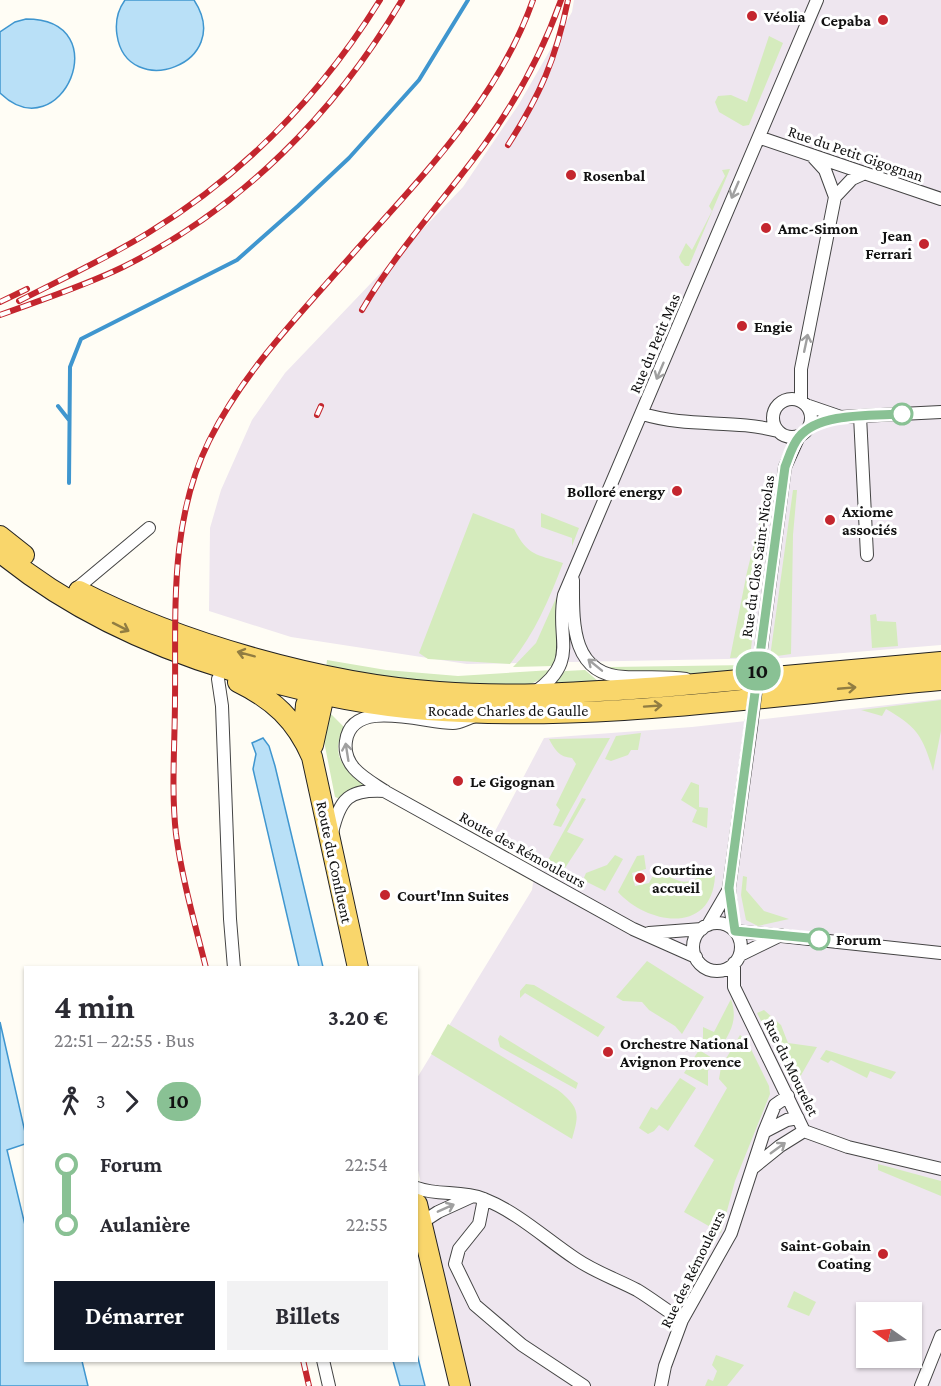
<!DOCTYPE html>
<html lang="fr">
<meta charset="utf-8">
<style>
body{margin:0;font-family:"Crimson Pro",serif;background:#f2f2f3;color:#2b2b33;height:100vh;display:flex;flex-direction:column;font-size:22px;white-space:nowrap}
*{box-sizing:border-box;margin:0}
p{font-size:20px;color:#7c7c81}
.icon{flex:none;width:33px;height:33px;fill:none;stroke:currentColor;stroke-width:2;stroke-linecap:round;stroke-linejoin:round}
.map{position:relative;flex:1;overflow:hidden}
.sheet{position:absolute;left:24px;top:966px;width:394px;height:396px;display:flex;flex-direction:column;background:#fff;border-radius:0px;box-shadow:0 2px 4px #0004}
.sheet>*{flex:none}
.badge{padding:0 12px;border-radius:20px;font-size:21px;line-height:39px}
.needle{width:39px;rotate:284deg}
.fabs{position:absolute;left:856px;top:1302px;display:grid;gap:12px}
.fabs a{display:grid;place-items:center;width:66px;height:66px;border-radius:0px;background:#fff;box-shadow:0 2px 4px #0004;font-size:30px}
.map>.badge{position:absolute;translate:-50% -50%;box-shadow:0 0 0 3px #fff}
.legs{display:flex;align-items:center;gap:9px;height:66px;padding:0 30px;font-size:20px}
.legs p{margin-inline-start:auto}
.headline{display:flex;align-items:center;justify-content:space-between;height:102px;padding:0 30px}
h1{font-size:33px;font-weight:700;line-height:45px}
.cta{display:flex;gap:12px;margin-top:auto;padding:12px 30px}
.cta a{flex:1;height:69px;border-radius:0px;background:#111827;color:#fff;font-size:24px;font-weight:700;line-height:69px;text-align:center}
.cta a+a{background:#f2f2f3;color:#2b2b33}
ul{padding:0 30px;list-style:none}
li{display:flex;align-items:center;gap:21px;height:60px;font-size:22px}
li i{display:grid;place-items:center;width:9px;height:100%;margin:0 8px;background:currentColor}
li i::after{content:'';width:15px;height:15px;margin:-8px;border:4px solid;border-radius:50%;background:#fff}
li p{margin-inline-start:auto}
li:first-child i{background:linear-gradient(#0000 50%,currentColor 0)}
li:last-child i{background:linear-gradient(currentColor 50%,#0000 0)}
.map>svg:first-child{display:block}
</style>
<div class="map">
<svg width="941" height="1386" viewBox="0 0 941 1386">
<rect width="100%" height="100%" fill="#fffdf5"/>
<path fill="#eee6ef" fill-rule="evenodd" d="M574 0H941V645L782 658 467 664 291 637 209 611 210 528 221 490 252 420 285 373 463 187 519 104 572 12Z
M941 699V1386H467L417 1166V1078L532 890 537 854 493 835 544 738 692 727ZM867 1312H912V1358H867Z"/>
<path fill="#d5ebbd" d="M769 36 783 43 749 125 743 126 719 112 715 102 718 96 731 95 747 102Z
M730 169 689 266H685L681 262 679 257 686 243 692 250 712 211 709 206 725 176 722 170Z
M772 471 750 657 730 658 747 572Z
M793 490H797L793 535 791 654 770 657Z
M473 513 514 529C528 556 536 554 563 563 549 600 535 633 510 664L428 659 419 653Z
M541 513 579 528 572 546V538L541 527Z
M557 596C553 621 563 643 554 666L513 667 536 643Z
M876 614 877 621 896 622 898 646 872 648 870 615Z
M327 660 386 670 458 676 552 670 551 674 527 686H463L412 682 326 668Z
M749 665V670C704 672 653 680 609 669L610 667Z
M585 670 599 682 554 685 565 671Z
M941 700V731L933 771C923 736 917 727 886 709L882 716 861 710Z
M330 713 344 727C330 755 342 769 367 783L365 786 340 799 335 797 323 736 325 716Z
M641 733 638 750H631L628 755 611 761 605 759 616 736Z
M610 738 561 827 553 825 560 810 556 805 576 764 572 758C559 757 555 750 549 739Z
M691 782 699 785V807L708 808 707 828 692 822 697 810 681 800Z
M582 798 586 799 567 832 584 839 565 868 548 860Z
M615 855 623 859 605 891 583 880 586 873 607 865Z
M644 855 646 869 632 873 635 886 649 883 656 870C679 881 685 889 707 871L715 876C712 935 648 925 618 892L637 856Z
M743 876 747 877 746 890 764 911 789 919 758 926 746 920 741 895Z
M647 961 704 997 682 1034 675 1026 649 1010 642 1002 623 1001 616 997Z
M526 984 534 985 605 1027 598 1037 525 993 520 998V991Z
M731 999C738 1020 731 1031 720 1049L707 1048 703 1044V1027L714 1032Z
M764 1010 781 1025 788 1043 817 1047 795 1086 757 1013Z
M448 1024 558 1090C579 1107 580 1113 572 1139L431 1054Z
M500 1035 578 1083 576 1089 500 1047 498 1039Z
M740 1035 747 1041 769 1086 770 1094 735 1181 721 1233 684 1212 714 1160 694 1146 727 1088 719 1079 721 1067Z
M699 1050 714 1059 708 1071V1086L684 1073Z
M826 1050 896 1072 891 1079 870 1071 867 1078 831 1060 828 1063 820 1059Z
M680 1078 696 1088 668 1131 659 1125 654 1131 648 1134 639 1128 651 1107 657 1110Z
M878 1164 941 1181V1196L878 1170Z
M794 1291 816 1302 809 1316 787 1307Z
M716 1355 744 1365 727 1386H705L708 1379 713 1381 717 1371 712 1365Z"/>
<path fill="#b9e0f7" stroke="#3f96cf" stroke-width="1.5" d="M125 0H194C236 64 127 102 117 35 115 22 117 11 125 0Z
M26 19C119 19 61 152 0 93V32L15 22Z
M263 738 269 746 275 766 323 967H299L253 769 256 754 252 743Z
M0 1022 25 1132V1144L7 1150 25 1225 26 1360 82 1361 88 1386H0Z
M417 1354 425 1386H400L393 1361 417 1360Z"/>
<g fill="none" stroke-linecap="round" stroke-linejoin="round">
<path stroke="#3f96cf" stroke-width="4" d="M58 406 69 420
M69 483 70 367 81 339 237 260 298 206 349 158 419 80 468 0"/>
<defs>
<path id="minor" d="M761 138 941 199
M835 197 852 179 863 174
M773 418a19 19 0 1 1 38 0a19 19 0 1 1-38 0Z
M801 401V369L835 197 825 170 814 158
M806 405 841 417 941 412
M643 414C688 428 733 419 778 431
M860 416 867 555
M573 580C573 621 570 675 625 677 646 678 665 676 686 679
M76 589 149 528
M761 649 785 467 799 436
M218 679 222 706 230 919 234 968
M534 693C581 660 555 639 564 595L817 0
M475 716C468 718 460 723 453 723 424 723 352 697 346 741 342 768 367 779 386 792L633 929 696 957
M332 833C340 798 349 789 385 791
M693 947a24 24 0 1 1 48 0a24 24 0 1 1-48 0Z
M708 925 729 889
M733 929 729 888 751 727
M735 931 941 953
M649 933 702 929
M740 955 781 935
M734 963V987L804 1131 848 1147 941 1169
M764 1132 775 1105 788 1096
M754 1167 780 1146 804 1131
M417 1188C439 1196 461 1190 484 1199 517 1212 546 1239 576 1259 595 1272 616 1279 637 1290 652 1299 667 1311 682 1320
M484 1199 479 1224 459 1249 455 1264 475 1305 522 1345 584 1386
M421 1223 438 1212 473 1196
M323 1360 329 1386
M661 1386 665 1366 682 1320 731 1233 764 1132 787 1120 798 1118
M921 1386 941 1336"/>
<path id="primary" d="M0 536 24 555
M0 552C67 607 148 645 230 670 295 690 359 705 427 710 596 723 772 695 941 680
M79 591C182 644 324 684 439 692 513 698 588 692 661 687 755 679 848 670 941 662
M238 682C273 699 296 720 312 757L358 968
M303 736 306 705 311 693 322 688
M313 745 324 695 319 684
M417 1204 460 1386"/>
</defs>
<use href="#minor" stroke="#444" stroke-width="14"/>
<use href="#primary" stroke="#222" stroke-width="22"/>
<use href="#minor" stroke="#fff" stroke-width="12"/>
<use href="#primary" stroke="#f9d66b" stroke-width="20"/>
<defs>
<path id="rail" d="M508 145C540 95 556 59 568 0
M19 301C62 279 107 258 148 233 243 175 321 95 380 0
M0 302 27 289
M362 310C397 250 444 200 484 145 516 101 543 51 561 0
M0 315C41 300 84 286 123 267 242 208 335 113 402 0
M317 415 321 406
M206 968C195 924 182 879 176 834 171 790 175 743 175 698 176 611 169 522 209 441 243 372 300 314 351 256 421 177 497 102 533 0
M303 1360 309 1386"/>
</defs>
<use href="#rail" stroke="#c4262e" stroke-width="6"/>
<use href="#rail" stroke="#fff" stroke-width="4" stroke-dasharray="11" stroke-linecap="butt"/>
<defs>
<path id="minor-bridge" d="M751 727 761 649"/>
</defs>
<use href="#minor-bridge" stroke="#444" stroke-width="14" stroke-linecap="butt"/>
<use href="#minor-bridge" stroke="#fff" stroke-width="12"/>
</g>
<defs><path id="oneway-shaft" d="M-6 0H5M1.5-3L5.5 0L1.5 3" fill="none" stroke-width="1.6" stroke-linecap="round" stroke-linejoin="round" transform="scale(1.5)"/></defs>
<g stroke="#a0a0a0">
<use href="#oneway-shaft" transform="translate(735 190) rotate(113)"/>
<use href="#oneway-shaft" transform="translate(806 343) rotate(-78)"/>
<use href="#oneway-shaft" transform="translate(660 371) rotate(113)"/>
<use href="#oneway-shaft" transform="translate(595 665) rotate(-141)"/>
<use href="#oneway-shaft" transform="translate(347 752) rotate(-99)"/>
<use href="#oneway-shaft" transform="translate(778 1148) rotate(-36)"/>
<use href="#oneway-shaft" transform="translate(446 1208) rotate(-24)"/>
</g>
<g stroke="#917d42">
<use href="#oneway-shaft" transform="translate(121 627) rotate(27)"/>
<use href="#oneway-shaft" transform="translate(246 654) rotate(-165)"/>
<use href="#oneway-shaft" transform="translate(847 688) rotate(-5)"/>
<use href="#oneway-shaft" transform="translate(653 706) rotate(-4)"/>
</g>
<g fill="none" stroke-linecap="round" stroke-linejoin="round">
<defs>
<path id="line-1" d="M819 939 735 931 729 888 785 467C789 457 792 445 799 437 819 412 873 416 902 414"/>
</defs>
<use href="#line-1" stroke="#fff" stroke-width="14"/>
<use href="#line-1" stroke="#89c194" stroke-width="9"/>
</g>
<g fill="#c4262e" stroke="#fff" stroke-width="2">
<circle cx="752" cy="16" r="6"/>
<circle cx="883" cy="20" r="6"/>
<circle cx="571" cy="175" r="6"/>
<circle cx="766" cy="228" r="6"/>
<circle cx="924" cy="244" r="6"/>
<circle cx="742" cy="326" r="6"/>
<circle cx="677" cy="491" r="6"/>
<circle cx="830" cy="520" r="6"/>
<circle cx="458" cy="781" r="6"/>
<circle cx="640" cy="878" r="6"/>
<circle cx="385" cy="895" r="6"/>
<circle cx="608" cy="1052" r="6"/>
<circle cx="883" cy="1254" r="6"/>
</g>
<g fill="#fff" stroke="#89c194" stroke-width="3">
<circle cx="902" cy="414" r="10"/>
<circle cx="819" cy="939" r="10"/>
</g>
<g text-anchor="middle" stroke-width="6" stroke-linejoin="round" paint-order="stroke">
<g font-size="16" font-weight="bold" fill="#111" stroke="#fff" text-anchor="start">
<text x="764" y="22">Véolia</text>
<text x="871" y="26" text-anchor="end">Cepaba</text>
<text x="583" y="181">Rosenbal</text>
<text x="778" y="234">Amc-Simon</text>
<text x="912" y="241" text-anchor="end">Jean<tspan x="912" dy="18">Ferrari</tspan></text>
<text x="754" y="332">Engie</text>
<text x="665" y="497" text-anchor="end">Bolloré energy</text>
<text x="842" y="517">Axiome<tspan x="842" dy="18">associés</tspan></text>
<text x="470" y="787">Le Gigognan</text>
<text x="652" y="875">Courtine<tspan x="652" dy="18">accueil</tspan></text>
<text x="397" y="901">Court'Inn Suites</text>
<text x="620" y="1049">Orchestre National<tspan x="620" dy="18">Avignon Provence</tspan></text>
<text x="871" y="1251" text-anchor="end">Saint-Gobain<tspan x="871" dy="18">Coating</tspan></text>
</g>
<g font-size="16" fill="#111" stroke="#fff">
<text transform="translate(856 153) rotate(19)" y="6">Rue du Petit Gigognan</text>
<text transform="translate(654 343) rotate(-67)" y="6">Rue du Petit Mas</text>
<text transform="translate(757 556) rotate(-82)" y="6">Rue du Clos Saint-Nicolas</text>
<text x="508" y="716">Rocade Charles de Gaulle</text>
<text transform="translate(523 849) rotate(29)" y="6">Route des Rémouleurs</text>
<text transform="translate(335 862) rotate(78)" y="6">Route du Confluent</text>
<text transform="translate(792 1067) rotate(64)" y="6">Rue du Mourelet</text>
<text transform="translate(692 1269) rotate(-64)" y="6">Rue des Rémouleurs</text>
</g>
<g font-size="16" font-weight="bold" fill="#111" stroke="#fff" text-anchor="start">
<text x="836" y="945">Forum</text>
</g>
</g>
</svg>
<div class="fabs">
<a><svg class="needle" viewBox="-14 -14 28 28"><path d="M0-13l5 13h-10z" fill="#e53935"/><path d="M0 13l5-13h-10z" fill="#7c7c81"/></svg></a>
</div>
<b class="badge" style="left:758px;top:671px;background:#89c194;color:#111">10</b>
<section class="sheet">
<div class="headline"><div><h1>4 min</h1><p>22:51 – 22:55 · Bus</p></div><b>3.20 €</b></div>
<div class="legs"><svg class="icon" aria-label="walk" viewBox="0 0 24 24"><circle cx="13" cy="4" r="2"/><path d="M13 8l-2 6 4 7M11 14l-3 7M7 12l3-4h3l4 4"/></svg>3<svg class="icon" aria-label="forward" viewBox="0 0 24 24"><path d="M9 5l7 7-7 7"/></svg><b class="badge" style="background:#89c194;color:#111">10</b></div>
<ul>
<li><i style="color:#89c194"></i><b>Forum</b><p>22:54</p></li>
<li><i style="color:#89c194"></i><b>Aulanière</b><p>22:55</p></li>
</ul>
<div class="cta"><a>Démarrer</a><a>Billets</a></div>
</section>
</div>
